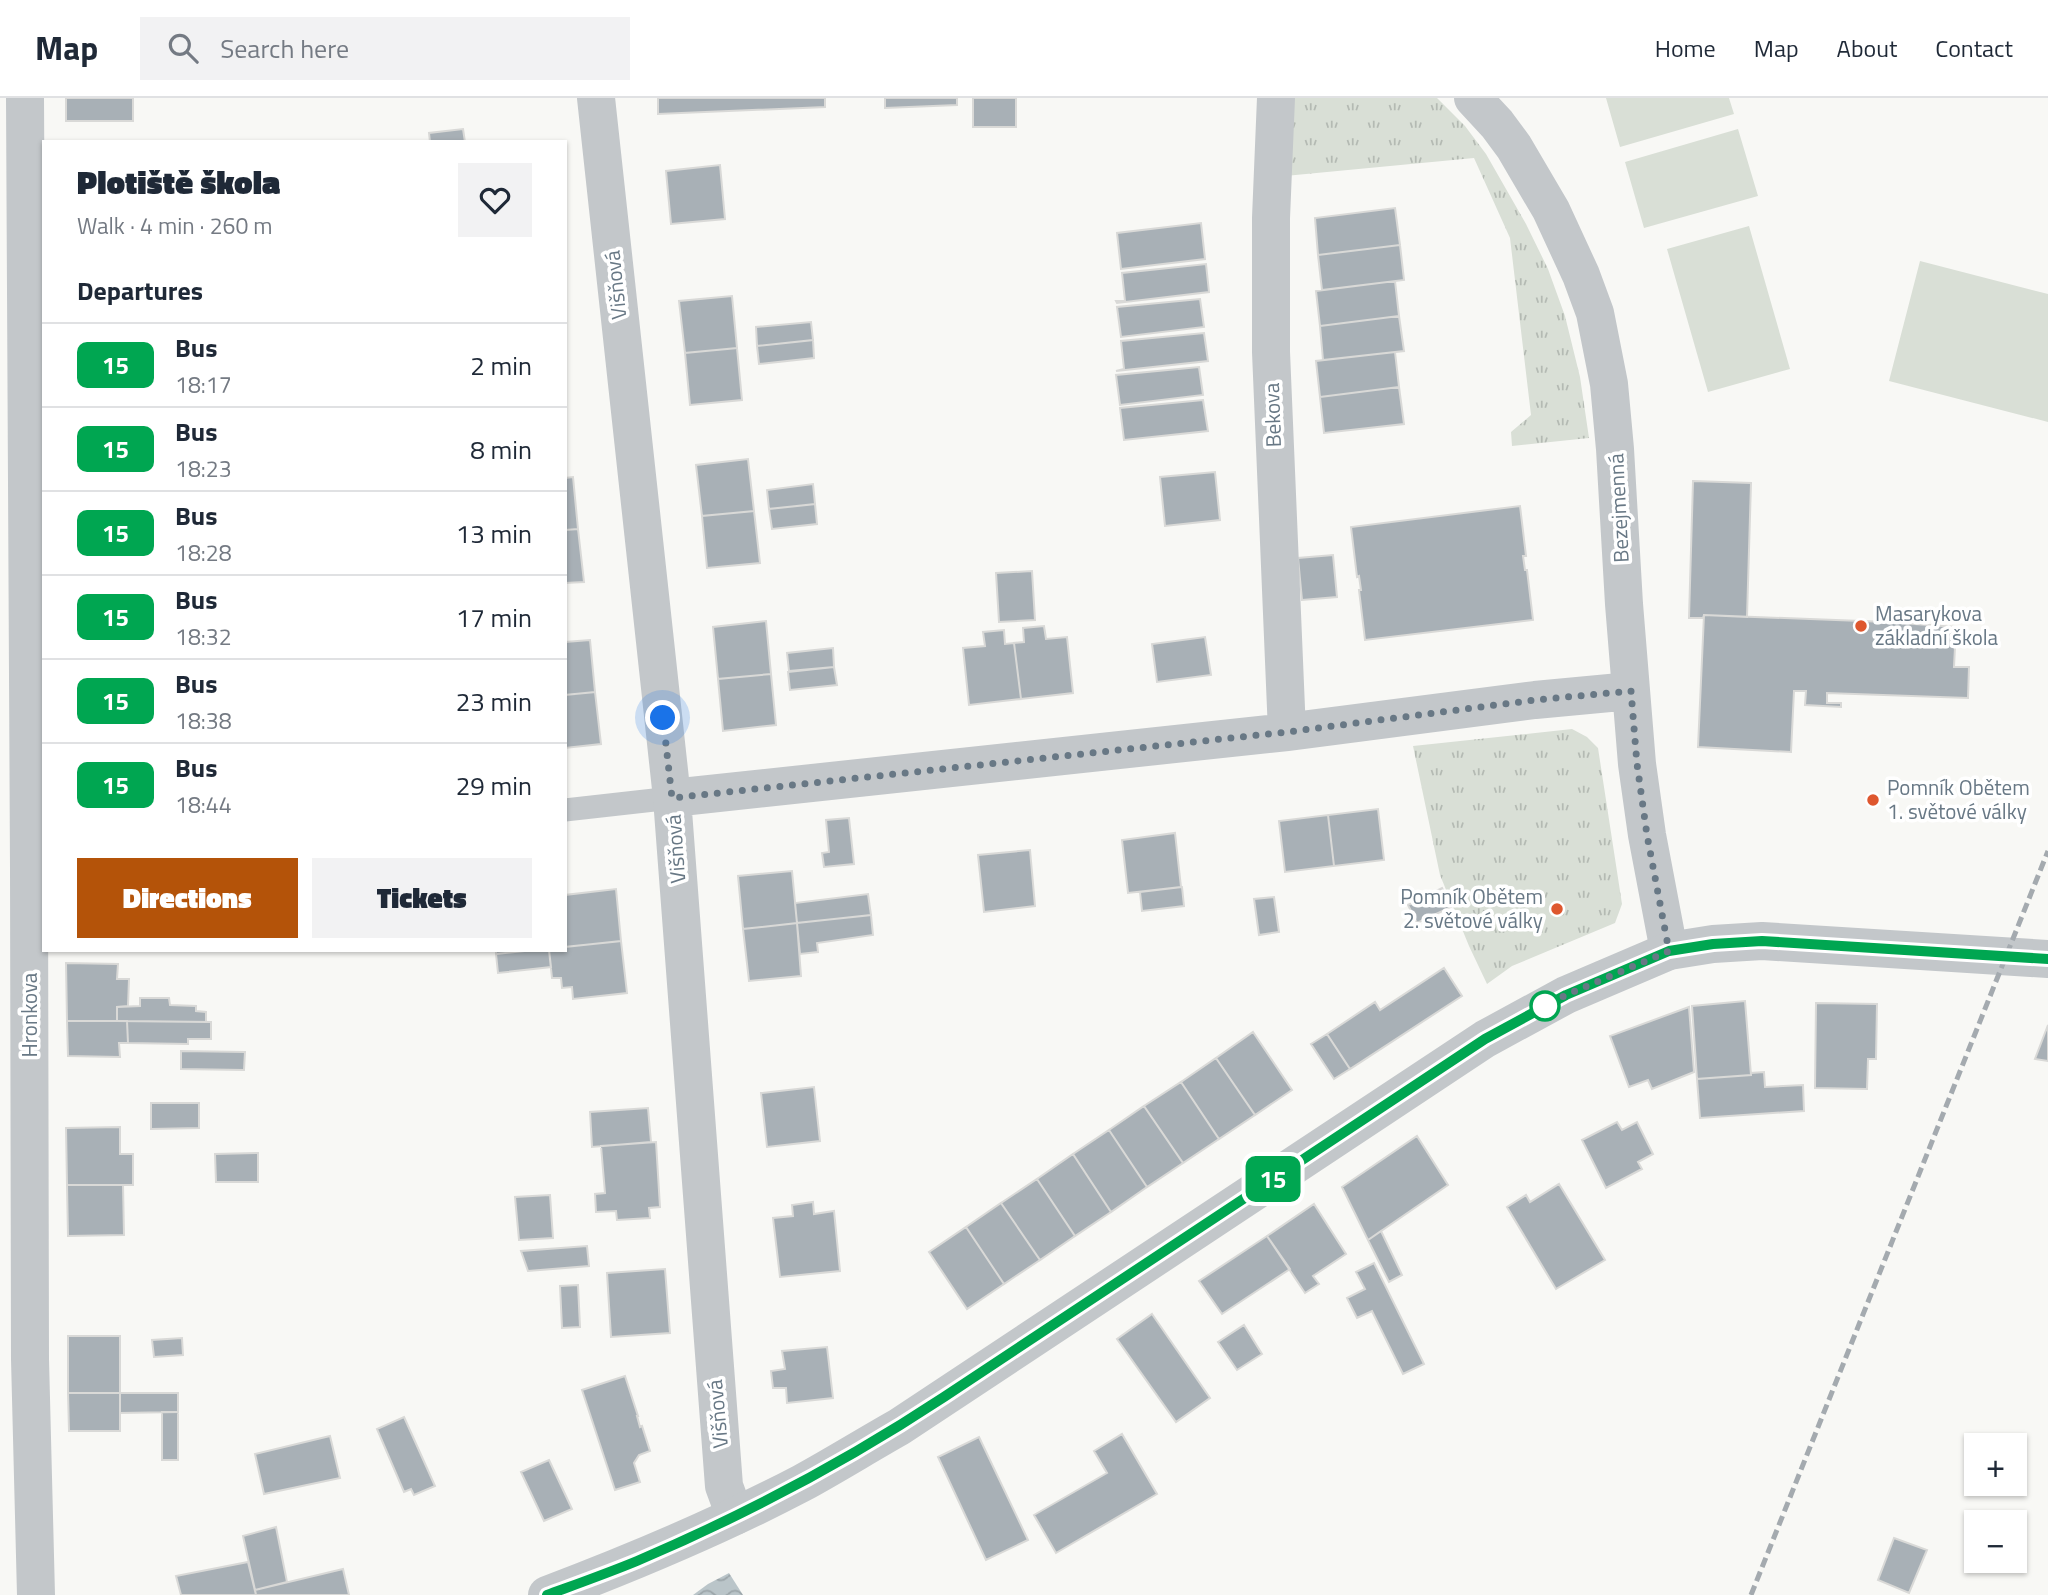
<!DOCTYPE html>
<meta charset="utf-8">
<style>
body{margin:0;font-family:"Titillium Web",sans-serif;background:#f2f2f3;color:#1f2937;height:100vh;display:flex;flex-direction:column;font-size:26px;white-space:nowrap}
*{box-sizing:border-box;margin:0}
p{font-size:23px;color:#747a83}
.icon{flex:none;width:38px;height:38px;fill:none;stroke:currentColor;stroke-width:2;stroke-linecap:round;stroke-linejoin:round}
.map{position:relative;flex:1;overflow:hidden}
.panel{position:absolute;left:42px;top:42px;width:525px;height:812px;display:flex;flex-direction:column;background:#fff;border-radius:0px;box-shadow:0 2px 5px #0004}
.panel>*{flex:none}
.badge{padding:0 14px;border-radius:10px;font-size:24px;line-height:46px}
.fabs{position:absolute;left:1964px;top:1335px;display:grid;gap:14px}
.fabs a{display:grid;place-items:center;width:63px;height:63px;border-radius:0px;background:#fff;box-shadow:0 2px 5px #0004;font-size:35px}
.you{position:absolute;width:35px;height:35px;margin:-18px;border:5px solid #fff;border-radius:50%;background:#1a73e8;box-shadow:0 0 0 10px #1a73e833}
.map>.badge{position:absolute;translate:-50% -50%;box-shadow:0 0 0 4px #fff}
h2{padding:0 35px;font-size:26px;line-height:63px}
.round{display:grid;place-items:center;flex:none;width:74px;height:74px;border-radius:0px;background:#f2f2f3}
.overview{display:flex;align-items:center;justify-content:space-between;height:119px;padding:0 35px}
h1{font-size:33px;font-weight:800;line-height:52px}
.primary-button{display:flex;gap:14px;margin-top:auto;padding:14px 35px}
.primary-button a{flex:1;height:80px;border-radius:0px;background:#b45309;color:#fff;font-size:28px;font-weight:800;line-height:80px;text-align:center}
.primary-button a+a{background:#f2f2f3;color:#1f2937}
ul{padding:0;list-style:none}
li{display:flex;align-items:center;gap:21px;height:84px;padding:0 35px;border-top:2px solid #e0e1e3}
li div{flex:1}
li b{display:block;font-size:26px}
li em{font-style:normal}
li .badge{min-width:77px;font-weight:700;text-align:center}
header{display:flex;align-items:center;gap:42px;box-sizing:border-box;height:98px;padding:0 35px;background:#fff;border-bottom:2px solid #e0e1e3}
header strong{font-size:33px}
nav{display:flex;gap:38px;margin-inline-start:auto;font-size:24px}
.search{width:490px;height:63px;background:#f2f2f3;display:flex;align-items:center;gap:18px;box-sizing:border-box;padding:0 24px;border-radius:0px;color:#747a83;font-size:26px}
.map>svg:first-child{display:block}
</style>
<header>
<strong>Map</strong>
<div class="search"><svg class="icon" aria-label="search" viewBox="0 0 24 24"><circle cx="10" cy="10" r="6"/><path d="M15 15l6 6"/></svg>Search here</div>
<nav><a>Home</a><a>Map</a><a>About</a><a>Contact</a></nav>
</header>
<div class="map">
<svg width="2048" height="1497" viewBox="0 0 2048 1497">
<defs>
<pattern id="grass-tufts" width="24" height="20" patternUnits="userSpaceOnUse" patternTransform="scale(1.75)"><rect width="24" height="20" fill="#d9dfd6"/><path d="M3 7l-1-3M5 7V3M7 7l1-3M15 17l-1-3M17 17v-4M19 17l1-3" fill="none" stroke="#b4bab3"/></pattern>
<pattern id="water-waves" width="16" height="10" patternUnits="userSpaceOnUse" patternTransform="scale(1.75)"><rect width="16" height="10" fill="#bac5c9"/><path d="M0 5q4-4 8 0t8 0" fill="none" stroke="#9ba5a9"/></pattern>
</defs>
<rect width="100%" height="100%" fill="#f8f8f5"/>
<path fill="url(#grass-tufts)" d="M1289 0H1437L1465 28 1486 56 1526 126 1548 171 1565 218 1580 279 1589 340 1512 348 1511 334 1531 317 1510 140 1474 60 1285 78Z
M1572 631 1587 639 1598 650 1622 806 1615 825 1512 868 1487 886 1469 848 1440 777 1413 648Z"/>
<path fill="#d9dfd6" d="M1606 0H1729L1734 16 1620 49Z
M1738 31 1758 98 1644 130 1625 64Z
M1749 128 1790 271 1708 294 1667 151Z
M1920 163 2048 196V324L1889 283Z"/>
<path fill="url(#water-waves)" d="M729 1475 743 1497H693L708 1486Z"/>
<path fill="#a8b0b6" stroke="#d9d9d7" stroke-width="2" d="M66 0H133V23H66Z
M658 0H825V9L658 16Z
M885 0H957V7L885 10Z
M973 0H1016V29H973Z
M463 31 465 44H430L429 35Z
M720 67 725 121 671 126 666 73Z
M1395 110 1400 147 1318 157 1315 120Z
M1201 125 1205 161 1121 171 1117 135Z
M1400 147 1404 182 1322 192 1318 157Z
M1206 166 1209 194 1117 205 1116 203H1125L1122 175Z
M1395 183 1399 218 1320 228 1316 193Z
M732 198 737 250 685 255 679 203Z
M1200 201 1204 229 1121 239 1117 209Z
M1399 218 1404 253 1323 262 1320 228Z
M811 224 813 242 757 248 756 229Z
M1204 235 1208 263 1116 273 1124 271 1121 243Z
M813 242 814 260 759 266 757 248Z
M737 250 742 302 690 307 685 255Z
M1395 254 1399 289 1320 299 1316 263Z
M1199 269 1203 297 1120 307 1116 277Z
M1399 289 1404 326 1324 335 1320 299Z
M1203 302 1208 333 1124 342 1120 310Z
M748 361 754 413 702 418 696 367Z
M1215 374 1220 422 1165 428 1160 379Z
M573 379 578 431 565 432V380Z
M1693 383 1751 385 1747 519 1704 517 1703 520H1689Z
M813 386 815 406 769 411 767 392Z
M815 406 817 426 772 431 769 411Z
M1520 408 1526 458H1523L1525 472H1527L1533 522 1365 542 1359 492H1361L1359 478 1357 479 1351 429Z
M754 413 760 465 707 470 702 418Z
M578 431 584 484 565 485V432Z
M1333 457 1337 499 1302 502 1298 460Z
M1032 473 1035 522 999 524 996 475Z
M1704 517 1887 524 1956 529 1954 569H1969L1968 600 1827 595V605H1841V609L1805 607 1806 593H1794L1791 654 1698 649Z
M766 523 771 576 718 581 713 529Z
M1044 528 1046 541 1067 539 1073 595 1021 601 1014 545 1024 544 1023 530Z
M1004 532 1005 546 1014 545 1021 601 969 607 963 550 985 548 983 534Z
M1205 539 1211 577 1157 584 1152 546Z
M590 542 595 594 565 597V544Z
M833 550 834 569 789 573 787 555Z
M834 569 837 587 790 592 788 574Z
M771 576 776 627 723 633 718 581Z
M595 594 601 646 565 650V597Z
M1378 711 1384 762 1334 768 1328 717Z
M1328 717 1334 768 1285 774 1279 723Z
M849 720 854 766 824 769 822 755 829 754 826 722Z
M1175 735 1181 789 1128 795 1122 742Z
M1030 752 1035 808 984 814 978 757Z
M792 773 797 825 743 831 738 778Z
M1182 789 1184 808 1142 813 1140 794Z
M1442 790 1451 809 1417 825 1408 807Z
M616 791 621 843 565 849V797Z
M868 796 871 817 797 825 795 805Z
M1274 799 1279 834 1259 837 1254 801Z
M871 817 873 837 817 845 818 854 800 856 797 825Z
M797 825 801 878 749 883 743 831Z
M621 843 627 895 573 901 572 889 562 890 561 880H552L549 852H565V849Z
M496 852H534L496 856Z
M534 852H549L551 869 498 875 496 856Z
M66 865 118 866 117 881H129L128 908 117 909V923H67Z
M1444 870 1462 898 1350 971 1327 936 1375 904 1380 912Z
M140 900H169L170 907 196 908V913L206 914V924L117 923V909L140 908Z
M1745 903 1751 977 1697 981 1692 908Z
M1816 905 1877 906 1876 961H1868L1867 991 1815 990Z
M1689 909 1694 974 1652 991 1648 982 1629 989 1610 938Z
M67 923H127L128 945H119L120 959 68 958Z
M127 923 211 924V941H188V946L128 945Z
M2048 927V963L2035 961Z
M1253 934 1292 992 1255 1017 1216 960Z
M1327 936 1350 971 1334 981 1311 946Z
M181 953 245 954 244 972 181 971Z
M1216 960 1255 1017 1219 1041 1181 984Z
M1764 974 1765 989 1803 987 1804 1013 1700 1020 1697 981 1751 977V975Z
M1181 984 1219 1041 1183 1065 1144 1008Z
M814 989 820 1043 767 1049 761 995Z
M151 1005H199V1030L151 1031Z
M1144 1008 1183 1065 1147 1089 1109 1032Z
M648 1010 651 1044 592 1049 590 1014Z
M1617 1024 1622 1032 1637 1024 1653 1056 1638 1064 1642 1071 1606 1090 1582 1042Z
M120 1029V1056H133V1087H67L66 1030Z
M1109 1032 1147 1089 1111 1114 1073 1056Z
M1417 1038 1448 1087 1368 1142 1342 1089Z
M656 1044 660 1109 649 1110 650 1120 617 1122 616 1113 596 1114 595 1096 605 1095 601 1048Z
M258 1055V1084H216L215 1056Z
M1073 1056 1111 1114 1075 1138 1037 1081Z
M1037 1081 1075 1138 1040 1162 1001 1105Z
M1559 1086 1605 1162 1556 1191 1507 1109 1526 1097 1530 1104Z
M67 1087H123L124 1137 68 1138Z
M550 1097 553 1140 519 1142 515 1099Z
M813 1104 814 1116 834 1113 840 1173 780 1179 773 1120 793 1118 792 1107Z
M1001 1105 1040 1162 1004 1186 966 1129Z
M1314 1106 1346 1156 1313 1178 1319 1186 1305 1195 1267 1138Z
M966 1129 1004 1186 967 1211 929 1154Z
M1381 1133 1402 1177 1389 1184 1368 1142Z
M1267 1138 1290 1171 1222 1216 1199 1183Z
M587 1148 589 1168 528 1173 521 1153Z
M1374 1165 1424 1266 1403 1276 1372 1213 1357 1220 1347 1200 1365 1191 1356 1174Z
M665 1171 670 1235 611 1239 607 1175Z
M578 1187 580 1229 562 1230 560 1188Z
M1152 1216 1210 1300 1176 1324 1117 1241Z
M1244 1227 1262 1256 1237 1272 1218 1244Z
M68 1238H120V1295H68Z
M182 1240 183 1257 154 1259 152 1242Z
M827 1249 833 1300 787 1305 786 1290H773L771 1273 785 1271 782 1253Z
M625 1278 638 1318H637L640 1329 642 1328 650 1353 639 1357 634 1365 640 1384 615 1392 582 1292Z
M68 1295H120V1333H69Z
M120 1295H178V1314L120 1315Z
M162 1314H178V1362H162Z
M404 1319 435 1388 414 1397 411 1391 404 1394 377 1331Z
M1122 1336 1157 1396 1056 1455 1034 1417 1107 1375 1094 1353Z
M330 1338 340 1380 264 1396 255 1356Z
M979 1339 1028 1442 986 1462 938 1359Z
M549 1362 572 1411 544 1423 521 1374Z
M276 1429 287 1484 255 1492 243 1438Z
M1894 1440 1927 1452 1909 1495 1878 1482Z
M248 1464 256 1497H181L176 1478Z
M343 1471 349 1497H256L255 1492Z"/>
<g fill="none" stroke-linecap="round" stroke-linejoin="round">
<path stroke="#c3c7ca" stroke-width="23" d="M565 712 672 700"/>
<path stroke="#c3c7ca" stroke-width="38" d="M25 0 29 770 30 1261 36 1497
M596 0 672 700 724 1388 735 1418
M1276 0 1271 120V254L1287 634
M1473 0 1497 26 1514 49 1551 112 1581 177 1595 215 1609 286 1615 351 1624 506 1637 666 1647 737 1669 853
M672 700 1287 634 1535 602 1631 593"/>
<path stroke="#c3c7ca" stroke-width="38" d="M547 1497C634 1464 720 1428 802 1385 835 1367 867 1347 899 1329L1485 941 1566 897 1669 853 1713 846 1762 843 2048 861"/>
<path stroke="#a4aaaf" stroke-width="5" stroke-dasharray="10 5" stroke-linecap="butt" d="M1751 1497 2048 753"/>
</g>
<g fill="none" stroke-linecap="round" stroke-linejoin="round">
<defs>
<path id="line" d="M547 1497C577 1486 608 1475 637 1463 745 1417 847 1363 944 1299L1485 941 1566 897 1669 853 1713 846 1762 843 2048 861"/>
</defs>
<use href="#line" stroke="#fff" stroke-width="16"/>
<use href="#line" stroke="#00a651" stroke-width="10"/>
<path stroke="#687885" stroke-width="7" stroke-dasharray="0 12.6" d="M663 620 672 700 1287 634 1535 602 1631 593 1637 666 1647 737 1669 853 1566 897 1545 908"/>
</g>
<g fill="#de572e" stroke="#fff" stroke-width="2.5">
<circle cx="1861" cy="528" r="7"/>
<circle cx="1873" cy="702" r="7"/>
<circle cx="1557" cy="811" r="7"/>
</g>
<circle fill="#fff" stroke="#00a651" stroke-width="3.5" cx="1545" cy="908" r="14"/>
<g text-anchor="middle" stroke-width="7" stroke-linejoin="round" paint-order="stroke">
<g font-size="21" fill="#687885" stroke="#fff">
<text transform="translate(616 187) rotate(-96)" y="7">Višňová</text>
<text transform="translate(1273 317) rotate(-92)" y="7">Bekova</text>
<text transform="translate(1619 410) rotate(-93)" y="7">Bezejmenná</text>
<text transform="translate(676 751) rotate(-94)" y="7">Višňová</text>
<text transform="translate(30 917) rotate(-90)" y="7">Hronkova</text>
<text transform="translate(718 1316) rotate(-95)" y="7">Višňová</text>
</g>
<g font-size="21" fill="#687885" stroke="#fff" text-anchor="start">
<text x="1875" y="523">Masarykova<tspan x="1875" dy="24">základní škola</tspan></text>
<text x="1887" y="697">Pomník Obětem<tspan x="1887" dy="24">1. světové války</tspan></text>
<text x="1543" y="806" text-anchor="end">Pomník Obětem<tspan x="1543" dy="24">2. světové války</tspan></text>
</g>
</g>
</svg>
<div class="fabs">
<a>+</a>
<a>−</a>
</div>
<div class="you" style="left:663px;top:620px"></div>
<b class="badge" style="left:1273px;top:1081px;background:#00a651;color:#fff">15</b>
<section class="panel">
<div class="overview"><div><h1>Plotiště škola</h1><p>Walk · 4 min · 260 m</p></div><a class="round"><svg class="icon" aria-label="heart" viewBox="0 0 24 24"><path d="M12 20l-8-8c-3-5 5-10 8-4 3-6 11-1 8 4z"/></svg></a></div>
<h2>Departures</h2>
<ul>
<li><span class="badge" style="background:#00a651;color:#fff">15</span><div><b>Bus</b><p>18:17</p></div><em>2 min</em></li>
<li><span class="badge" style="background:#00a651;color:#fff">15</span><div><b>Bus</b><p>18:23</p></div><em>8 min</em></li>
<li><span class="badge" style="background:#00a651;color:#fff">15</span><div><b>Bus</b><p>18:28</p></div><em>13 min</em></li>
<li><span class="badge" style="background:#00a651;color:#fff">15</span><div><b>Bus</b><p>18:32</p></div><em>17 min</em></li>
<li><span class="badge" style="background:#00a651;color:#fff">15</span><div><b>Bus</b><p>18:38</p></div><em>23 min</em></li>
<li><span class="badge" style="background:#00a651;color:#fff">15</span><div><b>Bus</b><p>18:44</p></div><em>29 min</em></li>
</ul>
<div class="primary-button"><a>Directions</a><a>Tickets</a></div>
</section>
</div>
